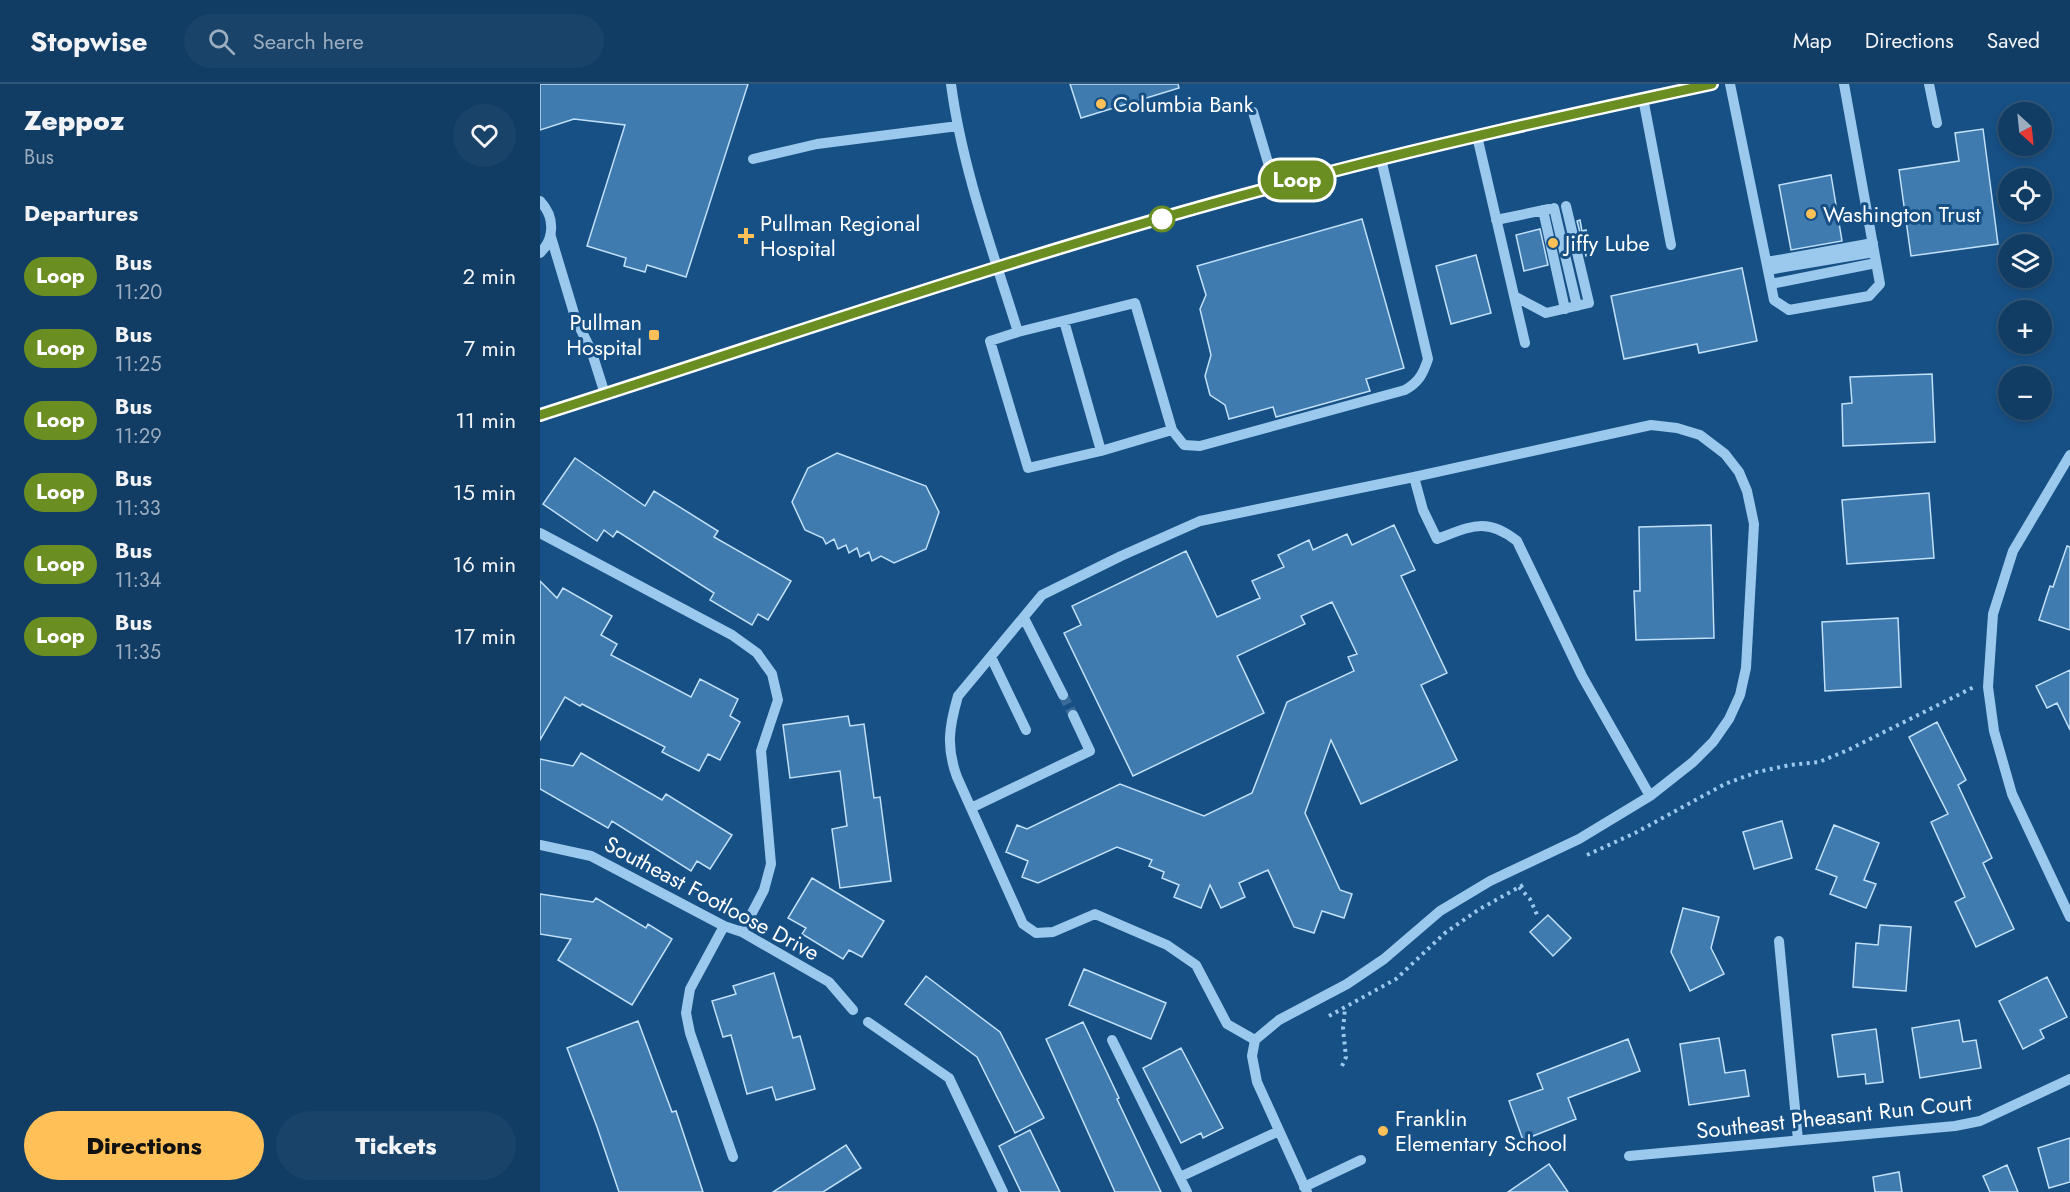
<!DOCTYPE html>
<meta charset="utf-8">
<style>
body{margin:0;font-family:Jost,sans-serif;background:#1a436a;color:#f1f3f6;height:100vh;display:flex;flex-direction:column;font-size:22px;white-space:nowrap}
*{box-sizing:border-box;margin:0}
p{font-size:20px;color:#9cadbf}
.icon{flex:none;width:33px;height:33px;fill:none;stroke:currentColor;stroke-width:2;stroke-linecap:round;stroke-linejoin:round}
.map{position:relative;flex:1;overflow:hidden}
.side{display:flex;flex-direction:column;background:#113c64;width:540px}
.side>*{flex:none}
.badge{padding:0 12px;border-radius:20px;font-size:21px;line-height:39px}
.needle{width:39px;rotate:153deg}
.buttons{position:absolute;left:1458px;top:18px;display:grid;gap:12px}
.buttons a{display:grid;place-items:center;width:54px;height:54px;border-radius:50%;background:#113c64;box-shadow:0 3px 9px #0003,0 0 0 2px #305678;font-size:30px}
.map>.badge{position:absolute;translate:-50% -50%;box-shadow:0 0 0 3px #fff}
h2{padding:0 24px;font-size:22px;line-height:54px}
.round{display:grid;place-items:center;flex:none;width:63px;height:63px;border-radius:32px;background:#1a436a}
.summary{display:flex;align-items:center;justify-content:space-between;height:102px;padding:0 24px}
h1{font-size:28px;font-weight:800;line-height:45px}
.primary-button{display:flex;gap:12px;margin-top:auto;padding:12px 24px}
.primary-button a{flex:1;height:69px;border-radius:36px;background:#ffc057;color:#111;font-size:24px;font-weight:800;line-height:69px;text-align:center}
.primary-button a+a{background:#1a436a;color:#f1f3f6}
ul{padding:0;list-style:none}
li{display:flex;align-items:center;gap:18px;height:72px;padding:0 24px}
li div{flex:1}
li b{display:block;font-size:22px}
li em{font-style:normal}
li .badge{min-width:66px;font-weight:700;text-align:center}
header{display:flex;align-items:center;gap:36px;box-sizing:border-box;height:84px;padding:0 30px;background:#113c64;border-bottom:2px solid #305678}
header strong{font-size:28px}
nav{display:flex;gap:33px;margin-inline-start:auto;font-size:21px}
.search{width:420px;height:54px;background:#1a436a;display:flex;align-items:center;gap:15px;box-sizing:border-box;padding:0 21px;border-radius:33px;color:#9cadbf;font-size:22px}
main{display:flex;flex:1;min-height:0}
.map>svg:first-child{display:block}
</style>
<header>
<strong>Stopwise</strong>
<div class="search"><svg class="icon" aria-label="search" viewBox="0 0 24 24"><circle cx="10" cy="10" r="6"/><path d="M15 15l6 6"/></svg>Search here</div>
<nav><a>Map</a><a>Directions</a><a>Saved</a></nav>
</header>
<main>
<section class="side">
<div class="summary"><div><h1>Zeppoz</h1><p>Bus</p></div><a class="round"><svg class="icon" aria-label="heart" viewBox="0 0 24 24"><path d="M12 20l-8-8c-3-5 5-10 8-4 3-6 11-1 8 4z"/></svg></a></div>
<h2>Departures</h2>
<ul>
<li><span class="badge" style="background:#6b8e23;color:#fff">Loop</span><div><b>Bus</b><p>11:20</p></div><em>2 min</em></li>
<li><span class="badge" style="background:#6b8e23;color:#fff">Loop</span><div><b>Bus</b><p>11:25</p></div><em>7 min</em></li>
<li><span class="badge" style="background:#6b8e23;color:#fff">Loop</span><div><b>Bus</b><p>11:29</p></div><em>11 min</em></li>
<li><span class="badge" style="background:#6b8e23;color:#fff">Loop</span><div><b>Bus</b><p>11:33</p></div><em>15 min</em></li>
<li><span class="badge" style="background:#6b8e23;color:#fff">Loop</span><div><b>Bus</b><p>11:34</p></div><em>16 min</em></li>
<li><span class="badge" style="background:#6b8e23;color:#fff">Loop</span><div><b>Bus</b><p>11:35</p></div><em>17 min</em></li>
</ul>
<div class="primary-button"><a>Directions</a><a>Tickets</a></div>
</section>
<div class="map">
<svg width="1530" height="1108" viewBox="0 0 1530 1108">
<rect width="100%" height="100%" fill="#175085"/>
<path fill="#3f7bae" stroke="#c1e0fa" stroke-width="1.5" d="M0 0H208L146 193 107 181 105 188 84 182 86 174 47 162 85 41 34 35 0 46Z
M530 0H638L639 4 541 34Z
M1443 45 1458 160 1371 172 1359 86 1419 77 1415 49Z
M1291 91 1302 157 1251 166 1239 101Z
M822 135 864 284 826 295 830 307 736 333 733 323 689 335 685 321 670 311 665 292 671 271 660 225 666 211 657 182Z
M1040 136 1042 147 1046 146 1050 167 1046 168 1047 172H1046L1037 137Z
M1000 145 1008 181 984 187 976 151Z
M936 171 951 229 911 240 896 182Z
M1202 184 1217 257 1159 269 1157 260 1084 275 1071 212Z
M1392 290 1395 358 1303 362 1302 320 1312 319 1310 293Z
M297 369 386 402 399 428 386 465 354 479 341 472 332 477 329 468 320 473 317 464 309 469 306 461 298 465 294 455 286 460 283 454 265 446 252 418 268 384Z
M35 374 105 422 114 407 178 447 174 453 251 497 228 536 218 530 212 541 170 516 174 509 77 447 73 453 64 446 57 457 3 420Z
M1389 409 1394 474 1307 480 1302 416Z
M854 441 875 486 861 492 907 589 881 601 917 676 821 720 791 656 765 729 800 806 812 810 804 834 782 827 774 849 754 843 728 786 699 799 705 813 681 824 670 801 661 824 634 813 639 801 622 794 624 788 609 782 612 776 577 763 498 799 482 793 488 777 466 768 477 741 487 745 580 700 664 732 712 709 747 618 814 587 808 573 817 570 792 518 761 532 765 540 697 572 724 629 593 692 524 549 541 541 532 522 646 467 677 533 720 514 712 497 744 483 738 471 769 456 773 466 807 450 812 461Z
M1171 441 1174 554 1096 556 1094 507H1100L1099 443Z
M1527 462 1530 463V546L1499 536 1510 502 1513 503Z
M0 497 17 514 23 504 72 532 61 551 77 560 71 571 151 613 160 595 198 615 190 632 200 638 180 676 168 670 159 687 122 668 125 663 42 620 40 622 25 613 0 656Z
M1358 534 1361 603 1285 607 1282 538Z
M1530 586V646L1517 619 1507 624 1496 602Z
M308 632 310 642 324 640 334 714 340 713 351 797 300 804 292 745 307 742 300 687 250 694 243 641Z
M1397 638 1426 696 1418 701 1452 774 1443 779 1474 845 1436 863 1415 818 1425 813 1391 738 1408 730 1369 653Z
M41 669 122 716 126 710 192 751 170 785 157 777 151 787 72 737 68 744 0 705V675L33 682Z
M1242 737 1252 774 1214 785 1203 748Z
M1294 741 1339 759 1324 796 1336 800 1326 824 1290 810 1297 793 1276 785Z
M272 794 344 837 322 873 309 866 303 875 262 850 266 844 248 834Z
M0 810 53 818 56 814 106 844 108 840 132 855 92 921 18 876 31 855 0 850Z
M1143 824 1179 833 1171 864 1184 890 1150 907 1131 868Z
M1008 831 1031 854 1013 872 990 848Z
M1340 841 1371 843 1366 907 1313 903 1316 859 1338 861Z
M544 885 626 919 611 955 529 921Z
M234 889 253 954 260 952 275 1005 236 1016 232 1003 207 1010 191 951 183 953 172 917 196 910 193 902Z
M386 892 460 948 504 1034 475 1049 437 973 365 920Z
M1507 893 1527 933 1500 946 1504 954 1483 965 1459 917Z
M1419 936 1423 958 1436 956 1441 984 1380 994 1372 944Z
M98 937 132 1028 136 1027 163 1108H79L57 1043 27 964Z
M543 938 579 1014 577 1015 621 1108H575L506 955Z
M1336 945 1343 998 1326 1000 1325 990 1298 993 1292 951Z
M1179 954 1185 989 1205 986 1209 1012 1149 1021 1140 960Z
M1088 955 1100 987 1028 1014 1036 1035 983 1056 969 1017 1003 1005 997 990Z
M641 964 683 1044 663 1054 661 1049 641 1059 603 984Z
M490 1046 520 1108H481L459 1062Z
M1530 1054V1098L1509 1104 1498 1064Z
M306 1061 321 1084 283 1108H233Z
M1009 1080 1028 1108H968Z
M1467 1081 1478 1108H1450L1443 1092Z
M1359 1088 1362 1108H1335L1333 1093Z"/>
<g fill="none" stroke-linecap="round" stroke-linejoin="round">
<path stroke="#3a6a97" stroke-width="10" stroke-dasharray="10 5" stroke-linecap="butt" d="M523 611 533 631"/>
<path stroke="#9bc8ed" stroke-width="4" stroke-dasharray="3 4.5" stroke-linecap="butt" d="M1047 771 1095 749 1185 700 1217 688 1250 681 1279 678 1308 666 1434 603
M979 803 990 815 998 833
M789 932 856 895 905 849 938 826 983 801
M802 982 806 973 803 945 805 925"/>
<path stroke="#9bc8ed" stroke-width="10" d="M411 0C422 84 453 168 478 248L450 257 488 384 561 367 632 346 644 361 660 362 865 306C879 298 883 290 888 275L841 75
M1190 0 1234 216 1249 226 1329 212 1340 200 1304 0
M1389 0 1397 39
M1103 14 1131 161
M713 28 735 102
M937 52 985 259
M213 75 277 60 418 42
M0 117C15 133 15 154 0 169
M1014 124 1037 222
M1003 126 1025 225
M956 136 1009 125
M11 153 36 236 51 266 65 310
M1227 178 1333 159
M1228 186 1334 168
M1231 200 1336 179
M974 212 1006 229 1049 219 1026 122
M524 237 561 367
M478 248 595 219 632 346
M0 331C245 252 488 168 737 102 881 63 1026 30 1172 0
M1530 371 1473 467 1453 530 1448 603 1454 647 1472 710 1530 833
M874 393 883 426 897 455C930 443 946 432 977 457L1042 592 1110 712
M0 449 192 551 217 569 232 590 238 616 221 667 231 780 224 806 202 848
M484 534 523 611
M451 573 486 646
M431 724 550 667 533 631
M0 761 51 772 184 842 202 848 289 898 313 926
M184 842 150 905 146 929 150 949 193 1073
M1239 857 1258 1056
M328 938 409 994 463 1108
M572 956 647 1108
M715 956 687 940 656 881 627 861 555 830 513 848 496 849 483 840 417 693C406 663 409 643 418 612L502 511 581 472 660 437 874 393 1111 341 1137 344 1160 351 1185 370 1199 388 1207 407 1214 440 1206 584 1200 611 1189 635 1173 658 1153 678 1110 712 1039 755 950 797 900 827 844 875 807 900 739 936 715 956 712 972 717 998 767 1108
M1089 1072 1415 1042 1440 1037 1530 995
M640 1093 739 1047
M764 1103 821 1076"/>
</g>
<g fill="none" stroke-linecap="round" stroke-linejoin="round">
<defs>
<path id="line" d="M0 331C245 253 488 168 737 102 881 63 1027 31 1172 0"/>
</defs>
<use href="#line" stroke="#fff" stroke-width="14"/>
<use href="#line" stroke="#6b8e23" stroke-width="9"/>
</g>
<g fill="#ffc057" stroke="#175085" stroke-width="2">
<circle cx="561" cy="20" r="6"/>
<circle cx="1271" cy="130" r="6"/>
<path d="M203 143h6v6h6v6h-6v6h-6v-6h-6v-6h6z"/>
<circle cx="1013" cy="159" r="6"/>
<rect x="108" y="245" width="12" height="12" rx="3"/>
<circle cx="843" cy="1047" r="6"/>
</g>
<circle fill="#fff" stroke="#6b8e23" stroke-width="3" cx="622" cy="135" r="12"/>
<g text-anchor="middle" stroke-width="6" stroke-linejoin="round" paint-order="stroke">
<g font-size="22" fill="#fff" stroke="#175085" text-anchor="start">
<text x="573" y="28">Columbia Bank</text>
<text x="1283" y="138">Washington Trust</text>
<text x="220" y="147">Pullman Regional<tspan x="220" dy="25">Hospital</tspan></text>
<text x="1025" y="167">Jiffy Lube</text>
<text x="102" y="246" text-anchor="end">Pullman<tspan x="102" dy="25">Hospital</tspan></text>
<text x="855" y="1042">Franklin<tspan x="855" dy="25">Elementary School</tspan></text>
</g>
<g font-size="22" fill="#fff" stroke="#175085">
<text transform="translate(172 814) rotate(28)" y="8">Southeast Footloose Drive</text>
<text transform="translate(1294 1032) rotate(-6)" y="8">Southeast Pheasant Run Court</text>
</g>
</g>
</svg>
<div class="buttons">
<a><svg class="needle" viewBox="-14 -14 28 28"><path d="M0-13l5 13h-10z" fill="#e53935"/><path d="M0 13l5-13h-10z" fill="#9cadbf"/></svg></a>
<a><svg class="icon" aria-label="locate" viewBox="0 0 24 24"><circle cx="12" cy="12" r="6"/><path d="M12 2v4M12 18v4M2 12h4M18 12h4"/></svg></a>
<a><svg class="icon" aria-label="layers" viewBox="0 0 24 24"><path d="M12 4l9 5-9 5-9-5zM3 14l9 5 9-5"/></svg></a>
<a>+</a>
<a>−</a>
</div>
<b class="badge" style="left:757px;top:96px;background:#6b8e23;color:#fff">Loop</b>
</div>
</main>
